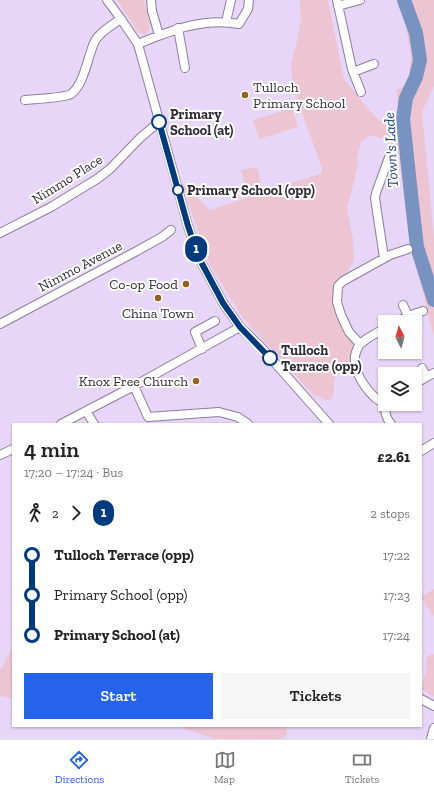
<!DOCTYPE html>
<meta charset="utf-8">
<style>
body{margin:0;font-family:"Zilla Slab",serif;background:#f6f6f6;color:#222;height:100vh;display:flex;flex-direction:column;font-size:15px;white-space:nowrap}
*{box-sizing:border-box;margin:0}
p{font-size:13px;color:#767676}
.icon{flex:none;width:22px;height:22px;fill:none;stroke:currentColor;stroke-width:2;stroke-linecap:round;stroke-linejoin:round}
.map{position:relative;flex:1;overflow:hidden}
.details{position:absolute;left:12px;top:423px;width:410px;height:304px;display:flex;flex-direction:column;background:#fff;border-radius:0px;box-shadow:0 1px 3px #0004}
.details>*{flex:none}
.badge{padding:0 8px;border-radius:13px;font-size:14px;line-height:26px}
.needle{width:26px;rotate:354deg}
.buttons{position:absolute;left:378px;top:315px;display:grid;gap:8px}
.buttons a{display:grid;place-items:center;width:44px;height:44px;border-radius:0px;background:#fff;box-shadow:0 1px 3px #0004;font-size:20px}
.map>.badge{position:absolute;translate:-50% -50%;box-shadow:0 0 0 2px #fff}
.legs{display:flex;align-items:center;gap:6px;height:44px;padding:0 12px;font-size:13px}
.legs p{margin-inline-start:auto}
.headline{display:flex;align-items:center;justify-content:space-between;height:68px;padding:0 12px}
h1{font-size:22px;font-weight:600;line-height:30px}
.button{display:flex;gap:8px;margin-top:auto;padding:8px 12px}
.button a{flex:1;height:46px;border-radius:0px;background:#2563eb;color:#fff;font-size:16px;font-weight:600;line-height:46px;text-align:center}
.button a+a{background:#f6f6f6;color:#222}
ul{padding:0 12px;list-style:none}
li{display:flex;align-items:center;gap:14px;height:40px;font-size:15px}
li i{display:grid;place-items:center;width:6px;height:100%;margin:0 5px;background:currentColor}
li i::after{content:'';width:10px;height:10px;margin:-5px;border:3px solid;border-radius:50%;background:#fff}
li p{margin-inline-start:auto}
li:first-child i{background:linear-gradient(#0000 50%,currentColor 0)}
li:last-child i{background:linear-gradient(currentColor 50%,#0000 0)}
.tab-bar{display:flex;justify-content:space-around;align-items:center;height:56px;border-top:1px solid #e0e0e0;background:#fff;font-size:11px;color:#767676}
.tab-bar a{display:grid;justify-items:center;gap:2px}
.tab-bar .current{color:#2563eb}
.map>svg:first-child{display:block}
</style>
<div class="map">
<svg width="434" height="739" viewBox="0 0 434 739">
<rect width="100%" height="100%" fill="#e8d6f9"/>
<path fill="#edc4d2" d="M117 0H144C145 11 155 27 145 35L138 32Z
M300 0H328L344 79 364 104 378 119 388 126 399 112 396 90 408 85 411 56 401 0H434V86L422 112 434 238V337L410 241 398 148 384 140 386 134 384 139 370 135 361 142 356 161H359L347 209 353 239 354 261 336 290 333 307 353 345 355 366 338 375 334 379V389L332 399 324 400 316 395 315 397 243 318 210 265 181 182 210 210 322 173 321 165 296 96 292 76 291 63 297 41 301 20Z
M292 108 298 127 259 139 253 120Z
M257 167 262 189 257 193 242 196 241 191 246 189 241 170Z
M434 589V617L421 597Z
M13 647V698L0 696V669L2 667Z
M432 654H434V697L422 689 423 682 427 670 426 661 428 656Z
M177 726H286L287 735 280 739H215Z"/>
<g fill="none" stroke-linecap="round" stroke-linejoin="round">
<path stroke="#7893c1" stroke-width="14" d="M404 0 416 33 420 60 416 77 406 98 403 119 411 194 417 247 434 300"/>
<defs>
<path id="minor" d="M107 0 121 19 138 44 188 226 199 258 223 303 240 327 260 346 329 424
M151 0 152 11 159 35
M337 0 352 69 361 92
M338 6 360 0
M226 22 231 0
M178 28 185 68
M138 44C170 31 203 17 239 24L248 9 249 0
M353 72 374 64
M25 100C35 99 64 98 71 94 84 85 88 56 94 43 98 33 112 25 121 19
M0 233 51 207 97 179 110 169 140 138 159 122
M384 258 375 198 376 193 391 152
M403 305 408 316
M397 322 408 316 423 311
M0 324 135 252 162 237 171 230
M360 344 368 338 385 328
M202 349 195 332 215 321
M422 368 426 376
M415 384C422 380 427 376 434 373
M134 386 148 417 219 412 238 417 248 424
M385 404C371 398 356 377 355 362 354 355 356 350 360 344L349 332 341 315 337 302 338 286 343 281 390 255 408 249
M386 404C384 412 386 418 391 424
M86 411 94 424
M61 424 134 386 240 327
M421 451 434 443
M0 455 13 449
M421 699 434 706
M431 739 434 728"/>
</defs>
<use href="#minor" stroke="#8d7d9c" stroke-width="10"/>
<use href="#minor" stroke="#fff" stroke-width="8"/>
</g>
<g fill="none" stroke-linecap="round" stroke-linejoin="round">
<defs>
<path id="line-1" d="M159 122 188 226 199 258 223 303 240 327 270 358"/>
</defs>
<use href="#line-1" stroke="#fff" stroke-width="9"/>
<use href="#line-1" stroke="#003b80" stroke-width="6"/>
</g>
<g fill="#99601d" stroke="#fff" stroke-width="1.5">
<circle cx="245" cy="95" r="4"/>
<circle cx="186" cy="284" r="4"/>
<circle cx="158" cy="298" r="4"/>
<circle cx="196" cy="381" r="4"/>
</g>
<g fill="#fff" stroke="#003b80" stroke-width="2">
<circle cx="159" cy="122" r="7"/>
<circle cx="178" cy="190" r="5"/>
<circle cx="270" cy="358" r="7"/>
</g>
<g text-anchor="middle" stroke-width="4" stroke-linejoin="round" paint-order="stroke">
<g font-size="14" fill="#312a37" stroke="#fff" text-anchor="end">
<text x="253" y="92" text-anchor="start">Tulloch<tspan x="253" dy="16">Primary School</tspan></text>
<text x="178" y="289">Co-op Food</text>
<text x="158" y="318" text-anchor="middle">China Town</text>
<text x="188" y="386">Knox Free Church</text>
</g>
<g font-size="14" font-weight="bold" fill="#312a37" stroke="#fff" text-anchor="start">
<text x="170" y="119">Primary<tspan x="170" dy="16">School (at)</tspan></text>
<text x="187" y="195">Primary School (opp)</text>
<text x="281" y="355">Tulloch<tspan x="281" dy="16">Terrace (opp)</tspan></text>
</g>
<g font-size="14" fill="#312a37" stroke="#fff">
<text transform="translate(67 179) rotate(-32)" y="5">Nimmo Place</text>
<text transform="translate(80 266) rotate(-28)" y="5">Nimmo Avenue</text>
</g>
<g font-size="15" font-style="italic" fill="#274882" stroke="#fff">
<text transform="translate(391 150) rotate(-93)" y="5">Town's Lade</text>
</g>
</g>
</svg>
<div class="buttons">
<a><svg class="needle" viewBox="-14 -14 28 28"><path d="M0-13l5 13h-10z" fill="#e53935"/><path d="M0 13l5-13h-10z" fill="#767676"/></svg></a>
<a><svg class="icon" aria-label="layers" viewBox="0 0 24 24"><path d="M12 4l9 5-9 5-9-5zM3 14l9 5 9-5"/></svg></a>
</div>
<b class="badge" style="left:196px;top:249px;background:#003b80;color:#fff">1</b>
<section class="details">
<div class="headline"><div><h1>4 min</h1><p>17:20 – 17:24 · Bus</p></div><b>£2.61</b></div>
<div class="legs"><svg class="icon" aria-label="walk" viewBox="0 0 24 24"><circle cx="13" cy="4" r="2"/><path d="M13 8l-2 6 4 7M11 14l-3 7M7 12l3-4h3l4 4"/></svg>2<svg class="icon" aria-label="forward" viewBox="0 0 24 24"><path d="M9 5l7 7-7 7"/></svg><b class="badge" style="background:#003b80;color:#fff">1</b><p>2 stops</p></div>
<ul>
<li><i style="color:#003b80"></i><b>Tulloch Terrace (opp)</b><p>17:22</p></li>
<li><i style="color:#003b80"></i><span>Primary School (opp)</span><p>17:23</p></li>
<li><i style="color:#003b80"></i><b>Primary School (at)</b><p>17:24</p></li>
</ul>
<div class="button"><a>Start</a><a>Tickets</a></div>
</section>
</div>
<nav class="tab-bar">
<a class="current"><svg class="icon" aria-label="directions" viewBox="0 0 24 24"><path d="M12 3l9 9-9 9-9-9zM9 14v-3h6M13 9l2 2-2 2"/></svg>Directions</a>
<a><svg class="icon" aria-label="map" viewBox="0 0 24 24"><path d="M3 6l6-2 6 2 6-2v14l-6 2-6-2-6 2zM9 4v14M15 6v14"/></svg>Map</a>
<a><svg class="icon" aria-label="tickets" viewBox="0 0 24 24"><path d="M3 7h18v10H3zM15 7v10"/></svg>Tickets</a>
</nav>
